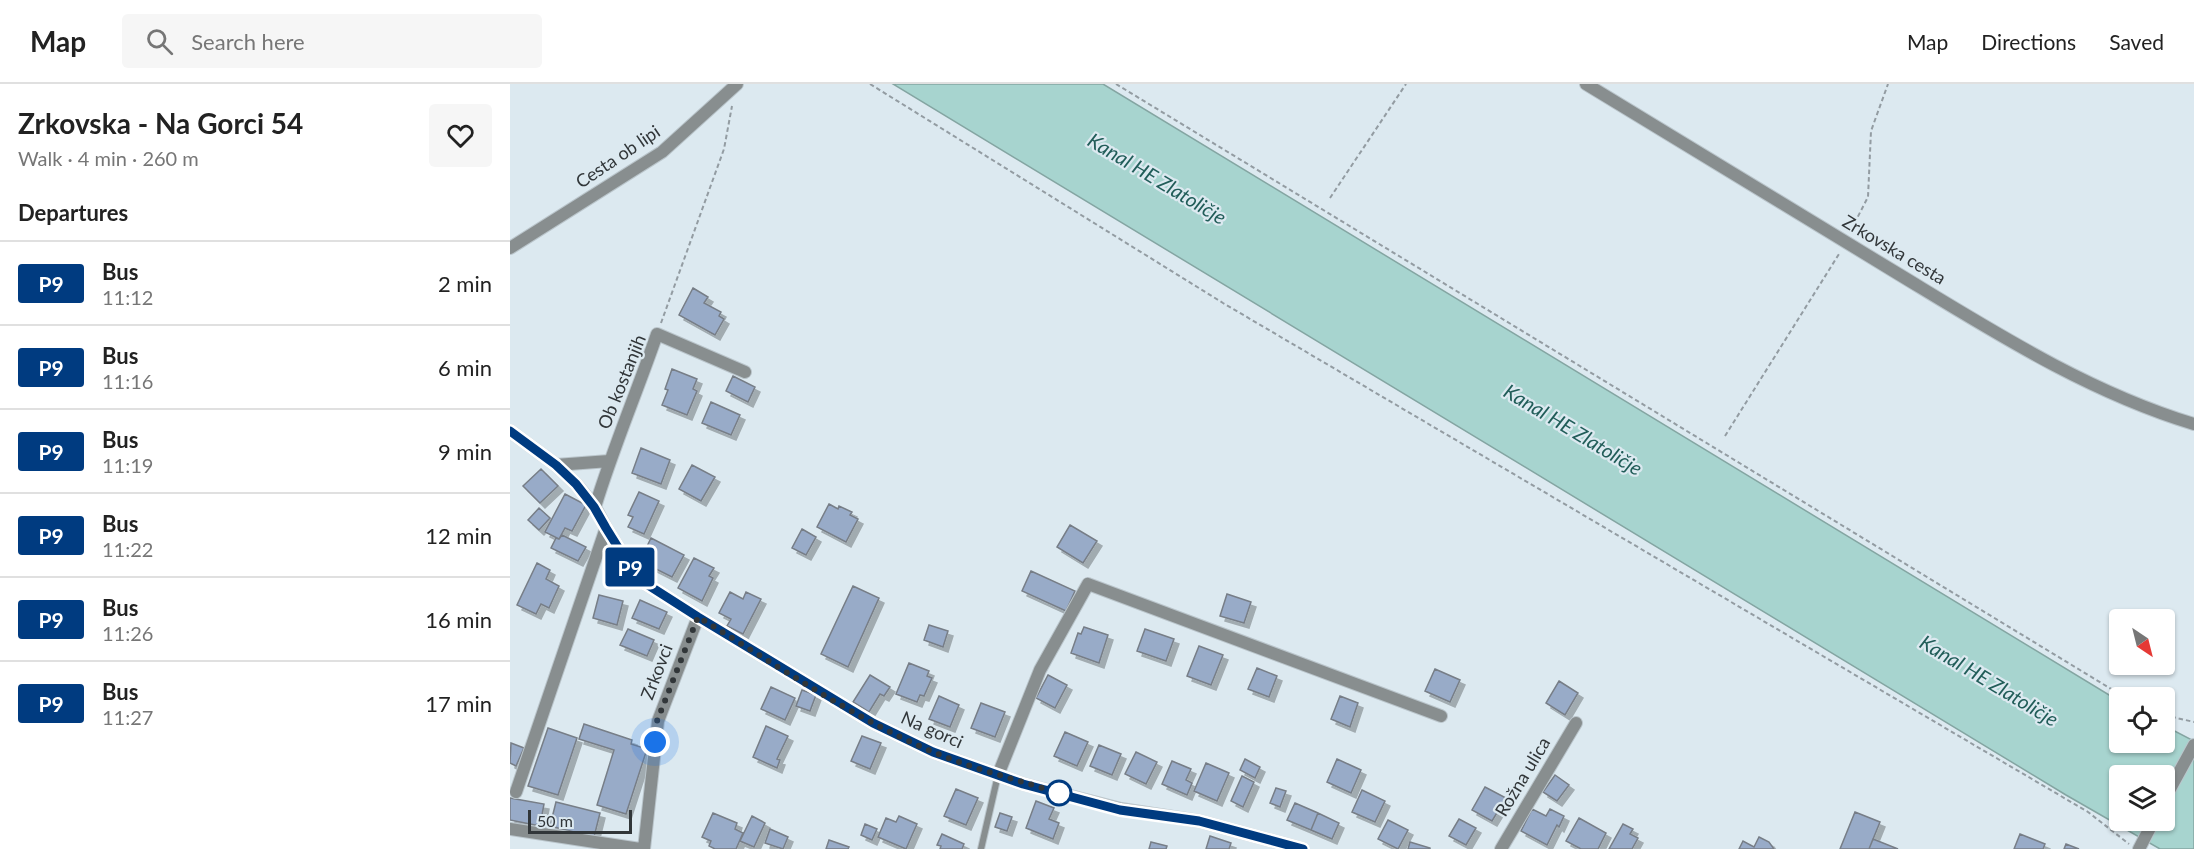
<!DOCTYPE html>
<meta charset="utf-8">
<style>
body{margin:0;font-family:Lato,sans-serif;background:#f6f6f6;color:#222;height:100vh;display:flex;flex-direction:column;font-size:22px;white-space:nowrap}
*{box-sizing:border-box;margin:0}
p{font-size:20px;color:#767676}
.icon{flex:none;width:33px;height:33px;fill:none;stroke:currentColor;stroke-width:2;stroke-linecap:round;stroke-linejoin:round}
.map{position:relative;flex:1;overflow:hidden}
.sheet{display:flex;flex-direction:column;background:#fff;width:510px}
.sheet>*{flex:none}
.badge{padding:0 12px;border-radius:4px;font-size:21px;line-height:39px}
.needle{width:39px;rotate:145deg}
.fabs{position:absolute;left:1599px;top:525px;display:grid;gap:12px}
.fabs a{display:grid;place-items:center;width:66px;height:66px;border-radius:6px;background:#fff;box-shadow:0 2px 4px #0004;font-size:30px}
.scale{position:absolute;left:18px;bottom:15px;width:104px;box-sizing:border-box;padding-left:6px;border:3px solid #313639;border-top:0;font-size:16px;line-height:21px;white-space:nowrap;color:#313639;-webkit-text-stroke:4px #dce9f0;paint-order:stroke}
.you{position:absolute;width:30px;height:30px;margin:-15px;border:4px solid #fff;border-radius:50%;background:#1a73e8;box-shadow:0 0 0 9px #1a73e833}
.map>.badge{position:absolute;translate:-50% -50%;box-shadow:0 0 0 3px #fff}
h2{padding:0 18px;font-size:22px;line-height:54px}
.round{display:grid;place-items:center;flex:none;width:63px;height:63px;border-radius:6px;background:#f6f6f6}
.overview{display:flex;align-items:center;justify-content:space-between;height:102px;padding:0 18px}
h1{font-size:28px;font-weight:700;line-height:45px}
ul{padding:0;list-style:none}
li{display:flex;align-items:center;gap:18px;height:84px;padding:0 18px;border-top:2px solid #e0e0e0}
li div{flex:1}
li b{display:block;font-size:22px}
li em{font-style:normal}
li .badge{min-width:66px;font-weight:700;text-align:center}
header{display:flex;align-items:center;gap:36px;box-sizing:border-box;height:84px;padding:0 30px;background:#fff;border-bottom:2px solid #e0e0e0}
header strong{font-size:28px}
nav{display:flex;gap:33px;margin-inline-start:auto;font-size:21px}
.search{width:420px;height:54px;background:#f6f6f6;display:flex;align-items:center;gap:15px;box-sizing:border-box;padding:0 21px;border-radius:6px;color:#767676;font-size:22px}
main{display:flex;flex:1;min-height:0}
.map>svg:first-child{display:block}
</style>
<header>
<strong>Map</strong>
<div class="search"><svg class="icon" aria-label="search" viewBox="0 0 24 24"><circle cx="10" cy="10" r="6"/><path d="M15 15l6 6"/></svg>Search here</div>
<nav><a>Map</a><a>Directions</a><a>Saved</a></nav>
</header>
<main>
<section class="sheet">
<div class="overview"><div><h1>Zrkovska - Na Gorci 54</h1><p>Walk · 4 min · 260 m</p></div><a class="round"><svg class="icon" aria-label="heart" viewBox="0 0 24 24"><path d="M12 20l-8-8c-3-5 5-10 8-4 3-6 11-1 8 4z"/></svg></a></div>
<h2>Departures</h2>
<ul>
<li><span class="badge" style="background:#003b80;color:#fff">P9</span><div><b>Bus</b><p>11:12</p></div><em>2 min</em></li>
<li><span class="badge" style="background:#003b80;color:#fff">P9</span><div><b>Bus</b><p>11:16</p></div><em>6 min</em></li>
<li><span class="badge" style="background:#003b80;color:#fff">P9</span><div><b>Bus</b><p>11:19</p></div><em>9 min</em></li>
<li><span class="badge" style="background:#003b80;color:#fff">P9</span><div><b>Bus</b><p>11:22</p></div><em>12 min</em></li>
<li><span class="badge" style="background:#003b80;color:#fff">P9</span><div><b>Bus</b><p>11:26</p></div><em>16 min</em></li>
<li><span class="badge" style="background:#003b80;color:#fff">P9</span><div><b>Bus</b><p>11:27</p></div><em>17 min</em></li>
</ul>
</section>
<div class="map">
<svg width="1684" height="765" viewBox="0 0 1684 765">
<defs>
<filter id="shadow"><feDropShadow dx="5" dy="5" stdDeviation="0" flood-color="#0004"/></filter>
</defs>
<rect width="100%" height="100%" fill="#dce9f0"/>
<path fill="#a7d4cf" stroke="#84a5a2" stroke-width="1.5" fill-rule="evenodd" d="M383 0H593L1609 617 1610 658H1654L1655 642 1684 657V765H1650L1556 711ZM1610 692H1654V736H1610Z"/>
<path fill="#98abc8" stroke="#777e87" stroke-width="1.5" filter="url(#shadow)" d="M183 204 198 213 194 219 211 228 209 232 214 235 205 251 169 231Z
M162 285 187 295 183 305 187 307 177 331 152 321 158 306 155 305Z
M223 292 245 303 238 318 216 307Z
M201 318 230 331 221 351 192 339Z
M131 364 160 376 151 400 122 389Z
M182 381 205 393 191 417 169 405Z
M31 385 48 402 30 419 13 402Z
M129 408 149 417 134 450 118 443 123 433 118 431Z
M55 410 76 421 62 447 55 444 49 455 35 448Z
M319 420 328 425 329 422 342 428 340 431 348 435 336 458 307 443Z
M29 424 40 434 29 446 18 436Z
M560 441 587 457 573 479 547 463Z
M292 445 306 453 296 471 282 464Z
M52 451 76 463 68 477 41 464 46 454 49 455Z
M141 454 174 471 162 493 130 477Z
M184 474 204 484 199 492 203 494 192 517 168 504Z
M27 479 40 486 36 495 49 502 39 524 31 520 26 530 7 521Z
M521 487 565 507 556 527 512 507Z
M343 502 369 514 338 583 311 570Z
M220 508 233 515 236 508 251 515 233 550 217 542 221 535 209 529Z
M717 510 741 518 734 539 710 532Z
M89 511 113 517 107 541 83 534Z
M130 516 157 528 149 545 122 534Z
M419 541 438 547 433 563 414 556Z
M574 543 598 551 589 579 561 569 568 549 571 550Z
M118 545 144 556 137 572 110 561Z
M635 545 664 555 656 577 627 567Z
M689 562 713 571 701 601 677 592Z
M399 579 419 587 417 592 422 594 414 612 410 611 407 618 386 610Z
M747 584 767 592 759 613 738 605Z
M925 585 950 596 940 618 915 607Z
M360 591 380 603 374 612 370 610 359 628 343 618Z
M538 591 557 601 545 624 526 614Z
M1049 597 1068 609 1055 631 1036 619Z
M261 603 285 614 275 636 251 625Z
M292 606 306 611 300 627 286 622Z
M429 612 449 621 440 643 419 635Z
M830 612 848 619 840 643 821 635Z
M471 619 495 628 485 653 461 644Z
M74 640 122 656 121 660 137 665 116 730 87 721 104 666 69 655Z
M256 642 278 652 267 675 270 676 267 684 243 673Z
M38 644 67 654 48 711 18 702Z
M555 648 578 658 567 682 544 672Z
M352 652 371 659 360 685 341 677Z
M1 659 14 664 6 682 0 679Z
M589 661 611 670 602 691 580 682Z
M626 668 647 678 636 700 615 690Z
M735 675 750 683 745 694 730 686Z
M827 675 851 686 841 709 817 698Z
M662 677 681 685 676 696 682 699 677 711 652 700Z
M696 679 719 689 707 717 684 707Z
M1045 691 1059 701 1047 717 1033 708Z
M732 692 744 698 733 723 721 717Z
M975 703 996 714 982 737 962 726Z
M766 704 776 707 770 723 760 719Z
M446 705 468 714 456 741 434 732Z
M852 706 875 717 865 738 842 728Z
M0 714 34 720 30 742 0 736Z
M526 717 544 724 539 735 549 739 543 755 516 744Z
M46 718 90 729 84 753 40 742Z
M785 719 808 729 801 746 777 736Z
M1022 725 1036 732 1040 725 1054 732 1049 743 1047 741 1037 761 1011 747Z
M1345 728 1370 738 1359 765H1330Z
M203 729 227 739 225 745 233 749 226 765H205L199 762 201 757 192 753Z
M490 729 502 733 497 747 485 743Z
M808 729 829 739 822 755 801 746Z
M242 732 255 739 244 763 230 757Z
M389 732 407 740 396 765 368 753 376 734 386 738Z
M1069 734 1096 749 1088 765H1071L1056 757Z
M949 735 966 744 956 761 939 752Z
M878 736 898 746 888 765 868 755Z
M355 740 367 745 362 756 351 751Z
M1113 740 1123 745 1120 750 1128 754 1122 765H1099Z
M260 745 278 753 273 765 255 759Z
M432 750 454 760 452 765H430L431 762 427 761Z
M1510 750 1535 760 1533 765H1504Z
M700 752 721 759 719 765H696Z
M1249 753 1259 758 1264 765H1229L1233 757 1244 763Z
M1363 755 1388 765H1359Z
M319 756 339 763 338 765H316Z
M641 758 657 762 656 765H639Z
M900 758 920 764V765H898Z
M1556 760 1569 765H1554Z"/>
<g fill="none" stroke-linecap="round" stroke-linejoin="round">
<defs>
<path id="service" d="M471 765 488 691"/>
<path id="minor" d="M1076 0C1180 64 1285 127 1390 191 1484 248 1578 308 1684 340
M0 164 152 68 227 0
M0 347 46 381 66 400 85 423 96 444 127 494 188 533 363 639 423 668 513 700 611 725 689 737 793 765
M46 381 99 377
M85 423C103 364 127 308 147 250L235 288
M488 691 530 586 578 500 931 632
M6 708 96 444
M1654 716 1684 661
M0 745 130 765
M134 765 148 637 188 533
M991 765 1066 639
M1629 765 1644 736"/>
</defs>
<use href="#service" stroke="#bac5cb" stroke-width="8"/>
<use href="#minor" stroke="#bac5cb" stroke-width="14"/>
<path stroke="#939ca2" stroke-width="2" stroke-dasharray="4.5 3" stroke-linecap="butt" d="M360 0 713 219 1578 728 1619 760
M606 0 1616 614
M820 114 896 0
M1341 146 1358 113 1361 47 1378 0
M151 239 214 65 222 22
M1215 352 1329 170
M1654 631 1684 638"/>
<use href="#service" stroke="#888e8f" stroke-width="6"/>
<use href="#minor" stroke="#888e8f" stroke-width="12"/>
</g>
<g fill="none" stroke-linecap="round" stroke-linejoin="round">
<defs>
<path id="line" d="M0 347 46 381 66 400 84 423 96 444 127 494 188 533 363 639 423 668 513 700 610 726 689 737 793 765"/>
</defs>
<use href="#line" stroke="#fff" stroke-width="14"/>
<use href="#line" stroke="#003b80" stroke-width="9"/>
<path stroke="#313639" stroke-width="6" stroke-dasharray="0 10.8" d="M145 658 147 637 188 533C264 579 341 633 423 668 464 685 507 696 549 709"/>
</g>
<circle fill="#fff" stroke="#003b80" stroke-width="3" cx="549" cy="709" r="12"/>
<g text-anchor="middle" stroke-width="4.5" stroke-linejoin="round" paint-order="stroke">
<g font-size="18" fill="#313639" stroke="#dce9f0">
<text transform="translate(108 73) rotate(-34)" y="6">Cesta ob lipi</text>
<text transform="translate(1384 166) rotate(31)" y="6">Zrkovska cesta</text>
<text transform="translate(112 298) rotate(-68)" y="6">Ob kostanjih</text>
<text transform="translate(147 588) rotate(-69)" y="6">Zrkovci</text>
<text transform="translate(422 646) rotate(24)" y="6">Na gorci</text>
<text transform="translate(1013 693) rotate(-59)" y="6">Rožna ulica</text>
</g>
<g font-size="20" font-style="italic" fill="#215d59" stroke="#dce9f0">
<text transform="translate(647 95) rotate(31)" y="7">Kanal HE Zlatoličje</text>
<text transform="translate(1063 346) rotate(31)" y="7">Kanal HE Zlatoličje</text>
<text transform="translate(1479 597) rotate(31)" y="7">Kanal HE Zlatoličje</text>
</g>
</g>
</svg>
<div class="fabs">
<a><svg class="needle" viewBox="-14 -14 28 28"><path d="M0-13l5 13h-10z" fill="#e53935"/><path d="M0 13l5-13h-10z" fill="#767676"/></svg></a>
<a><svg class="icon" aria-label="locate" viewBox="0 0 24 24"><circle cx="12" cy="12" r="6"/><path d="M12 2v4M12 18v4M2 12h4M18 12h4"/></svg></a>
<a><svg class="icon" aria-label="layers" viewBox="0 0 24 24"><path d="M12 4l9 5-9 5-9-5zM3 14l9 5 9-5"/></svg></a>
</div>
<div class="scale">50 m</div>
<div class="you" style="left:145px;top:658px"></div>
<b class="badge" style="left:120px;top:483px;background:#003b80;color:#fff">P9</b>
</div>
</main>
